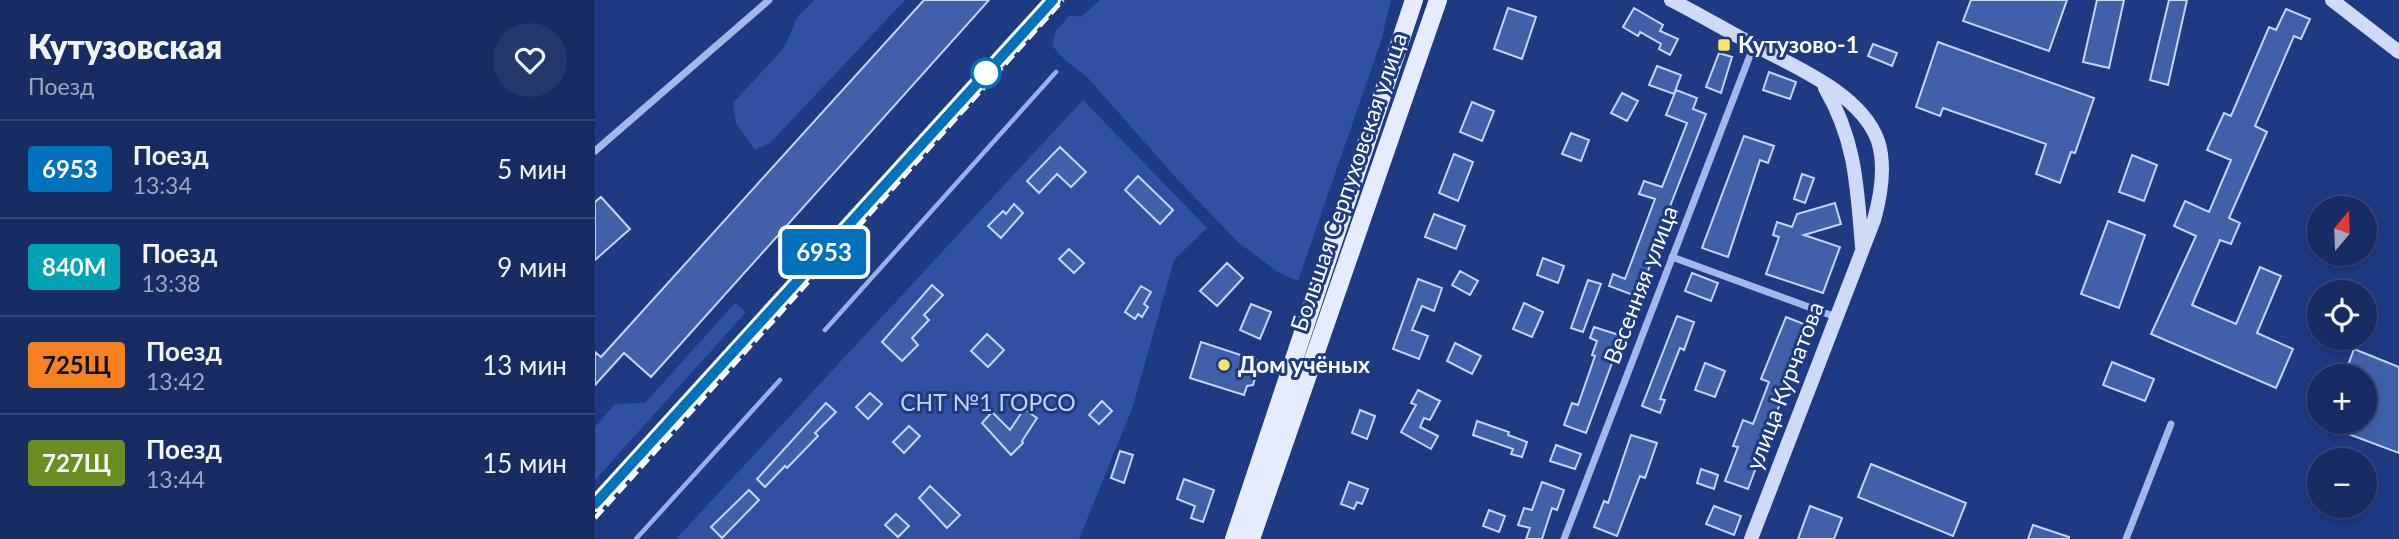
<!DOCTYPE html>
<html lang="ru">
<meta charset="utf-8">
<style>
body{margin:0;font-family:Lato,sans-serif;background:#23386b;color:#f1f3f6;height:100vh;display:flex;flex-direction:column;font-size:26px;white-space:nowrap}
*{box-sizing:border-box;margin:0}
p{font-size:23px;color:#9ea7be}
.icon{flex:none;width:38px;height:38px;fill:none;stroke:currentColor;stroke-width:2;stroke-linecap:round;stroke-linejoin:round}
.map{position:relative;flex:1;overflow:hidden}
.side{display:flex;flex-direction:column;background:#162c62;width:595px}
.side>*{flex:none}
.badge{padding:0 14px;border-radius:5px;font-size:24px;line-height:46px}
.needle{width:46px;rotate:19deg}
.tools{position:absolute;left:1712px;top:196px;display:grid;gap:14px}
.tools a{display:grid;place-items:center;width:70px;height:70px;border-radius:50%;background:#162c62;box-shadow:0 4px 10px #0003,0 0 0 2px #354877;font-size:35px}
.map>.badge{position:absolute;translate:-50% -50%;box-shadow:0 0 0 4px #fff}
.round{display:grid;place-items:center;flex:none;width:74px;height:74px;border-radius:37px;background:#23386b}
.summary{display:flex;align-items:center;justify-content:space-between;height:119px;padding:0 28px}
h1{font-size:33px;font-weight:800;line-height:52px}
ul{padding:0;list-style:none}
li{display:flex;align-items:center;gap:21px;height:98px;padding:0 28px;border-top:2px solid #354877}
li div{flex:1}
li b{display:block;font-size:26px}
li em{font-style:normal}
li .badge{min-width:77px;font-weight:700;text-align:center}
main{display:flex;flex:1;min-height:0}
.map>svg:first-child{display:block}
</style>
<main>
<section class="side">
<div class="summary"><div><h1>Кутузовская</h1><p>Поезд</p></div><a class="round"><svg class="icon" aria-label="heart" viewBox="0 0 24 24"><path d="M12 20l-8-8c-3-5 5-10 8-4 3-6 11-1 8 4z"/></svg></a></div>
<ul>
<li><span class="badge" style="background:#0072bc;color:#fff">6953</span><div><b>Поезд</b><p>13:34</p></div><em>5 мин</em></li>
<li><span class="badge" style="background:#00a3b4;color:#fff">840М</span><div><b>Поезд</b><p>13:38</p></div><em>9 мин</em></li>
<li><span class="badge" style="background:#f58220;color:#111">725Щ</span><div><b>Поезд</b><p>13:42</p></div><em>13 мин</em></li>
<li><span class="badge" style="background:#6b8e23;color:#fff">727Щ</span><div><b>Поезд</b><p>13:44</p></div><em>15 мин</em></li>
</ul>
</section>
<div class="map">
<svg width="1804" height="539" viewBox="0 0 1804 539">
<rect width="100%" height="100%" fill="#1d3a83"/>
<path fill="#3051a1" d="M220 0H310L175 143 160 150 141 123 138 103 189 48 203 16Z
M505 0H796L786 41 703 281 684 273 644 243 582 179 493 78 470 60 457 46 461 31 475 15 486 17Z
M488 100 612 228 579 260 537 409 484 539H81Z
M140 303 151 312 0 480V427L20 404 50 403Z"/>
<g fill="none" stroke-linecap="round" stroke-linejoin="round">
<path stroke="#96b1ec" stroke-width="4.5" d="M230 330 461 72
M41 539 185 380"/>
</g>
<path fill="#4160aa" stroke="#c7d6f7" stroke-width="2" d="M329 0H394L56 377 29 353 0 385V352L6 357Z
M1376 0H1472L1454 51 1368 21Z
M1502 0H1529L1514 68 1488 62Z
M1574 0H1592L1573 85 1555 80Z
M913 8 941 17 927 59 899 49Z
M1039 8 1068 25 1065 31 1083 39 1075 55 1064 49 1066 44 1045 32 1043 36 1028 27Z
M1691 9 1715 19 1706 39 1699 36 1660 126 1672 132 1634 218 1645 223 1636 244 1625 240 1597 305 1641 324 1665 267 1686 276 1662 333 1698 349 1681 388 1556 334 1601 236 1579 226 1590 201 1614 212 1636 160 1612 150 1629 113 1636 116 1674 27 1681 30Z
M1343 42 1499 98 1480 153 1476 152 1465 183 1441 174 1451 144 1348 108 1345 116 1321 107Z
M1278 44 1302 53 1297 66 1273 56Z
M1124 53 1137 57 1126 93 1111 87Z
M1062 66 1086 75 1079 94 1054 85Z
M1174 72 1201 82 1195 99 1168 90Z
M1081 90 1102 98 1098 109 1111 114 1074 209 1048 286H1050L1046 298 1014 286 1018 274 1030 279 1060 199 1044 194 1049 181 1067 187 1092 123 1071 115Z
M1027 93 1043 101 1032 121 1016 113Z
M877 102 899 111 887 141 865 132Z
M976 133 994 140 986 161 967 154Z
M1149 136 1179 146 1173 163 1165 160 1133 257 1107 248Z
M465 147 491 172 476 187 462 174 444 193 432 181Z
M859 154 878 162 863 201 844 193Z
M1537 155 1562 165 1549 201 1524 192Z
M1207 174 1219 178 1210 203 1199 199Z
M543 176 578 210 565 224 530 190Z
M6 197 35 229 0 260V202Z
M1240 203 1246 224 1209 235 1245 247 1228 293 1171 274 1184 237 1178 235 1182 222 1197 227 1202 214Z
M419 204 428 213 406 238 393 226 408 211 411 214Z
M839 214 870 226 861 249 830 237Z
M1513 221 1550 235 1524 308 1486 294Z
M474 249 489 263 479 273 464 259Z
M948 258 969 266 963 283 942 275Z
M632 263 648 278 622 306 605 291Z
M865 271 883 281 875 295 857 285Z
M1097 273 1123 283 1116 301 1090 291Z
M823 279 847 288 839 311 827 306 817 330 833 336 824 359 798 349Z
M993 280 1006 284 988 332 976 328Z
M337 285 348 295 329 315 334 320 317 338 323 345 307 361 287 342Z
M546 286 556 292 549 304 553 307 547 317 543 314 540 319 530 312Z
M929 303 948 312 937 337 918 329Z
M656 304 676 312 665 339 645 330Z
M1082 316 1099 322 1089 350 1085 348 1065 399 1070 400 1065 413 1047 406Z
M1191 317 1214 326 1153 489 1130 481 1143 447 1138 446 1148 420 1158 424 1174 382 1166 379Z
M999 327 1027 336 991 433 969 425 977 403 983 405 1000 356 997 355 1002 341 995 338Z
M392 334 409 350 393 367 376 351Z
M606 342 661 360 657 370 661 375 658 385 652 386 649 395 595 378Z
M860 343 886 356 877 374 852 361Z
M1759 349 1804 367V453L1724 423 1769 422V376H1749Z
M1517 362 1559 379 1550 401 1508 385Z
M1110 363 1130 371 1120 397 1100 390Z
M823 390 845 401 835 420 829 418 825 427 843 436 836 449 806 432 821 405 816 403Z
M275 393 287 404 273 419 261 407Z
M507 401 517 411 504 424 494 415Z
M231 403 241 412 220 433 223 436 192 468 190 466 170 487 162 479Z
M429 409 442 418 427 441 428 443 416 455 387 423 397 412 415 430Z
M765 410 780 416 772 439 757 433Z
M882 421 914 432 913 435 932 442 927 457 916 454 918 449 878 435Z
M314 426 325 436 309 453 298 442Z
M1036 435 1062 443 1050 478 1045 476 1022 536 999 527 1009 501 1013 503Z
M961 445 986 454 980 469 955 461Z
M525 451 538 455 529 483 516 478Z
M1276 464 1371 503 1358 536 1263 497Z
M1106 469 1123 475 1119 489 1102 483Z
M589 479 619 490 608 522 596 518 600 506 582 499Z
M754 482 773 489 767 504 762 502 759 509 746 504Z
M947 482 969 490 962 510 957 508 947 539H931L935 528 923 525 929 508 937 510Z
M335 486 365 515 352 528 324 498Z
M154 490 164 500 127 538 116 527Z
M1119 506 1146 516 1139 535 1111 524Z
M1215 506 1247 518 1239 539H1203Z
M894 510 910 516 904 532 888 526Z
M301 514 314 526 303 537 290 525Z
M1438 525 1474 537V539H1433Z"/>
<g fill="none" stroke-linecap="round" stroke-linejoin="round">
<path stroke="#a3b8ea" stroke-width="7" d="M0 151 174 0
M1077 257 1241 317
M969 539 1159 45
M1531 539 1576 424"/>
<path stroke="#cedaf7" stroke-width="14" d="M1076 0C1104 14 1130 30 1157 44 1198 66 1266 93 1283 141 1291 166 1286 195 1279 220L1156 539
M1737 0 1804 52
M1230 88C1261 141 1262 187 1267 247"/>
<path stroke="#e6ecfe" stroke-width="18" d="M639 539 819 0
M656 539 843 0"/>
<path stroke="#fff" stroke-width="4.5" stroke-dasharray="12 5" stroke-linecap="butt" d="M0 518 468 0"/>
</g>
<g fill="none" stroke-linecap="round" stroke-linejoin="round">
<defs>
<path id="line" d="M0 504 458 0"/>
</defs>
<use href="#line" stroke="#fff" stroke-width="16"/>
<use href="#line" stroke="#0072bc" stroke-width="10"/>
</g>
<g fill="#fae561" stroke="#1d3a83" stroke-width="2.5">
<rect x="1122" y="38" width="14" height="14" rx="3.5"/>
<circle cx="629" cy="365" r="7"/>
</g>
<circle fill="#fff" stroke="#0072bc" stroke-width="3.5" cx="391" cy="73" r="14"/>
<g text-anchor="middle" stroke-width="6" stroke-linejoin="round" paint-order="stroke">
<g font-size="23" font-weight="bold" fill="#fff" stroke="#1d3a83" text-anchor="start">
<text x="1143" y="53">Кутузово-1</text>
<text x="643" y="373">Дом учёных</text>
</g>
<g font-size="23" fill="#fff" stroke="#1d3a83">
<text transform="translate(754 182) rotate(-71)" y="8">Большая Серпуховская улица</text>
<text transform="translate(1046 285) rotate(-69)" y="8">Весенняя улица</text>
<text transform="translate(1190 386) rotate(-69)" y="8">улица Курчатова</text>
</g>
<g font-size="23" fill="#c7d6f7" stroke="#1d3a83">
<text x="393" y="411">СНТ №1 ГОРСО</text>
</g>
</g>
</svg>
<div class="tools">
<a><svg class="needle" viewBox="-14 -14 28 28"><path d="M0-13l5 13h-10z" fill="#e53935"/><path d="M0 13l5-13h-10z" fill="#9ea7be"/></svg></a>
<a><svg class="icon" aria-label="locate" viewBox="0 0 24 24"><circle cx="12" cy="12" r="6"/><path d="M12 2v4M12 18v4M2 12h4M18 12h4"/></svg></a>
<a>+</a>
<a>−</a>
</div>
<b class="badge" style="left:229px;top:252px;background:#0072bc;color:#fff">6953</b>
</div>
</main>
